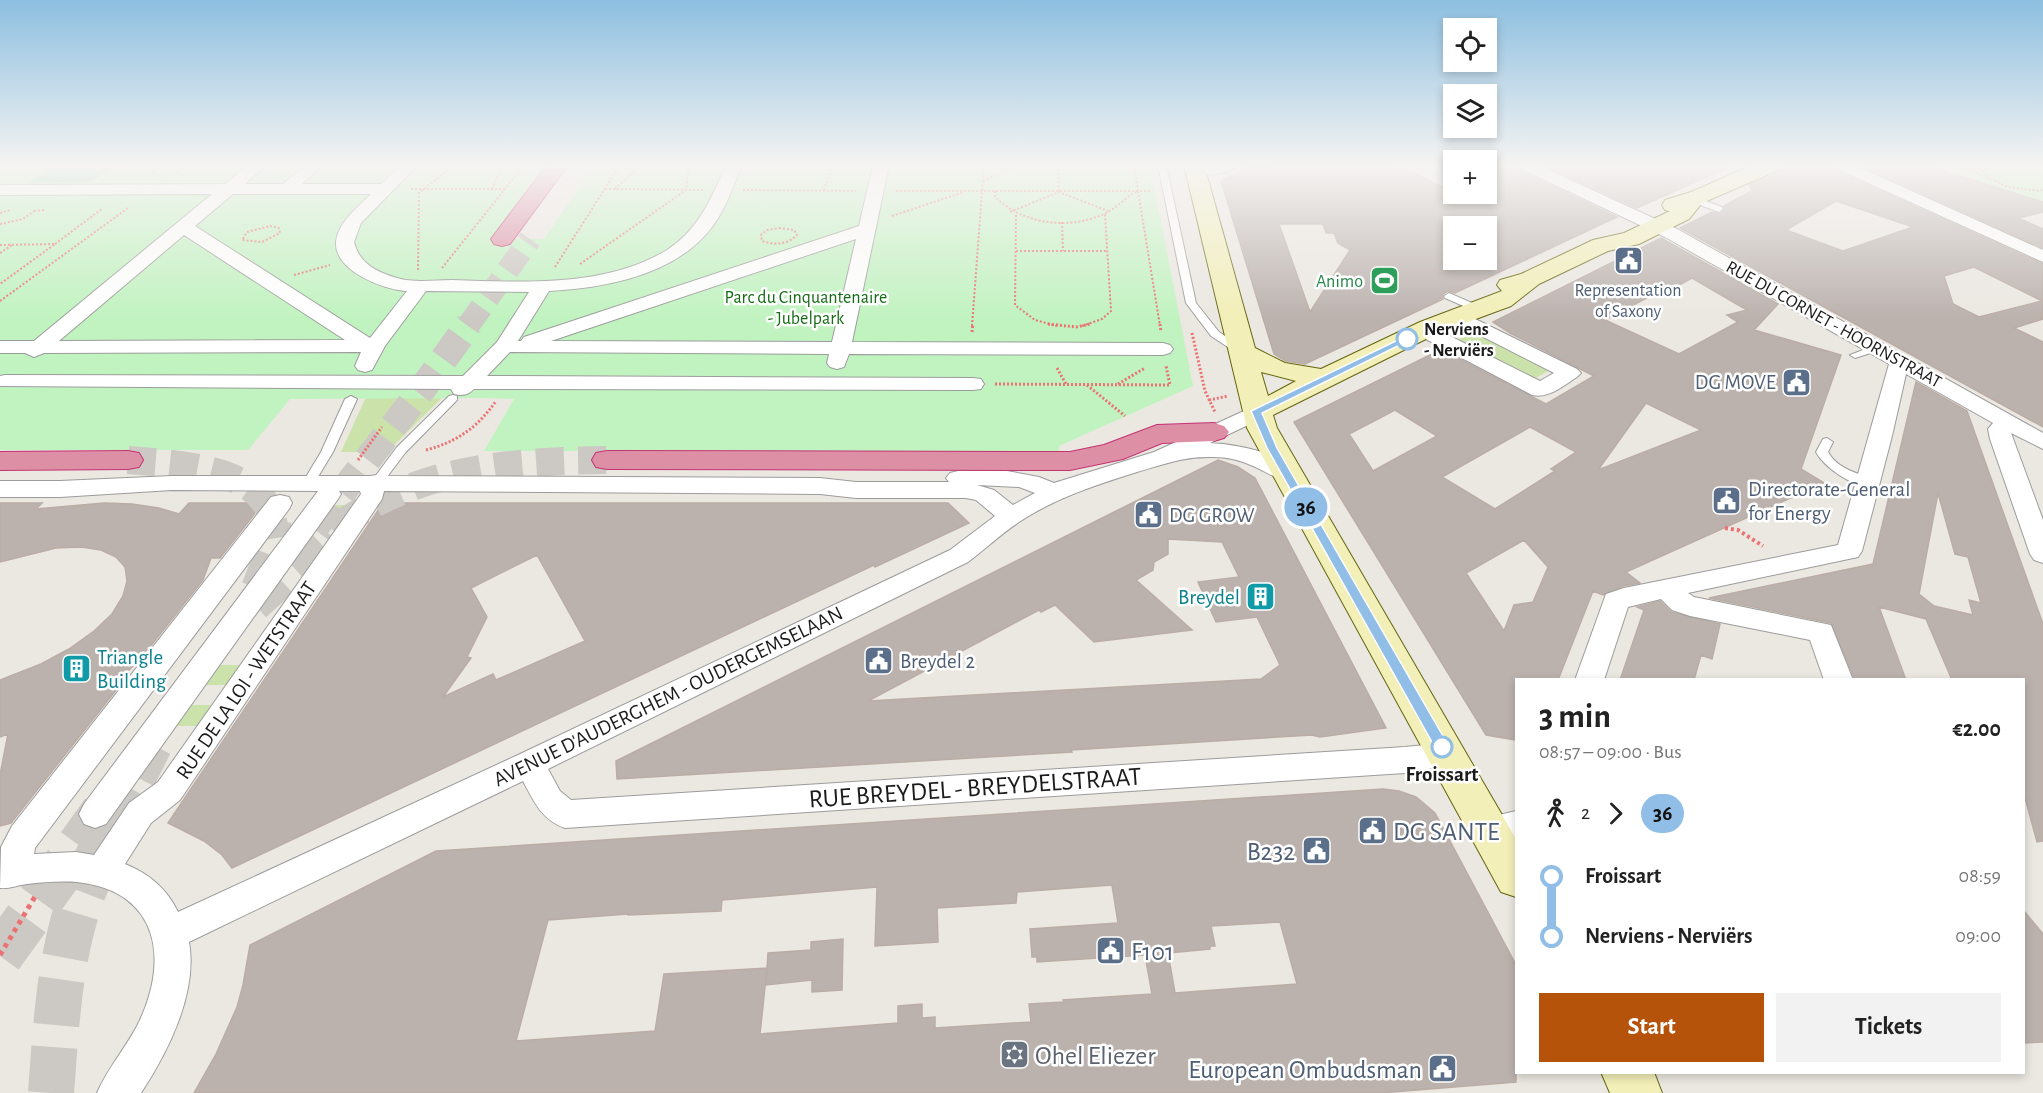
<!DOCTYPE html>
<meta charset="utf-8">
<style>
body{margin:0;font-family:"Alegreya Sans",sans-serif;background:#f2f2f2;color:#222;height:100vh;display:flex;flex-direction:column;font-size:22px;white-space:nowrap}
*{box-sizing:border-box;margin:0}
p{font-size:20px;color:#767676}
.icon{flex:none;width:33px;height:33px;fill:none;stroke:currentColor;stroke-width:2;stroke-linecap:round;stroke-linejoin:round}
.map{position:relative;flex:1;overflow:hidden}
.details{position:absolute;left:1515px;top:678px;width:510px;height:396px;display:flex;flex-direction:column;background:#fff;border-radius:0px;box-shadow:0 3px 9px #0003}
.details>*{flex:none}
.badge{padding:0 12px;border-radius:20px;font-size:21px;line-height:39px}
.controls{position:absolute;left:1443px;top:18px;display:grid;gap:12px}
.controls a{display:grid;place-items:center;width:54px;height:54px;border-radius:0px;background:#fff;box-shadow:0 3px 9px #0003;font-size:30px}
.map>.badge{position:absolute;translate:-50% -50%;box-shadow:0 0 0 3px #fff}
.legs{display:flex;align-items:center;gap:9px;height:66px;padding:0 24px;font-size:20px}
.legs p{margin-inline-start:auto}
.headline{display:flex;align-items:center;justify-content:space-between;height:102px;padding:0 24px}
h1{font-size:33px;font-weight:700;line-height:45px}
.button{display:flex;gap:12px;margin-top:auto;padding:12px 24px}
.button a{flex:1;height:69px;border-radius:0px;background:#b45309;color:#fff;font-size:24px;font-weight:700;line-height:69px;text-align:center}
.button a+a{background:#f2f2f2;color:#222}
ul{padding:0 24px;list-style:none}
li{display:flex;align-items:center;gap:21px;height:60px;font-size:22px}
li i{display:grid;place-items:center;width:9px;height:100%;margin:0 8px;background:currentColor}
li i::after{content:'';width:15px;height:15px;margin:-8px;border:4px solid;border-radius:50%;background:#fff}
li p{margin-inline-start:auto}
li:first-child i{background:linear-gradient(#0000 50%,currentColor 0)}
li:last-child i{background:linear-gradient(currentColor 50%,#0000 0)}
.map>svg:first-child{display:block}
</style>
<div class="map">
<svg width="2043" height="1093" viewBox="0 0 2043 1093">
<rect width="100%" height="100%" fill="#ebe7e1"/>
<path fill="#cbe2ab" d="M1475 332 1550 370 1534 379 1457 340Z
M371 386 453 387 387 452H341Z
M331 505H352L340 522H319Z
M212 665H241L227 685H198Z
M183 705H213L199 726H168Z"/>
<path fill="#c1f3c0" d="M0 165H549L494 239H544L595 165H1150L1193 386 1059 446V451H484L514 399 483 398 290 399 248 450H0Z
M1926 165H2043V201Z"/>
<path fill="#85d4ae" d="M48 169H110L90 182H29Z"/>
<path fill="#bbb2ae" stroke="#bbada5" stroke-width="1.5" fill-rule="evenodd" d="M1251 165H1383L1415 173 1450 191 1454 190V194H1486V165H1515L1518 170 1617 217 1455 293 1448 291 1442 295 1443 299 1305 364 1286 361 1274 354 1221 181ZM1279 224H1323L1326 233H1334L1338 243 1350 250 1310 312ZM1454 226H1486V260H1454Z
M1543 165H1733L1637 208Z
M1786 165H1831L1834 170 2043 264V319L2014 328 2043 342V427L1680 228 1712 212 1720 214 1725 210 1724 206 1752 191 1749 185 1782 171ZM1836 201 1913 227 1843 251 1786 230ZM1974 267 2042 301 1979 317 1953 304 1944 276Z
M1860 165H1925L2043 202V212L2018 218 2043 229V248Z
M1661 238 1778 304 1754 330 1841 355 1801 469 1824 483 1626 572 1640 583 1623 586 1603 595 1593 591 1558 680H1516V740L1486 735 1294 422 1436 352H1446L1546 404 1594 376 1510 333 1493 322ZM1692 278 1747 310 1727 315 1738 322 1679 354 1605 320 1656 293 1661 295ZM1646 403 1701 430 1598 470ZM1395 410 1437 436 1373 471 1349 434ZM1530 427 1576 452 1551 469 1555 471 1495 509 1442 477ZM1524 540 1548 567 1533 602 1514 605 1504 631 1466 573Z
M1916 382 1967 411 2043 624V841L2037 842 2024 794V680H1952L1926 619 1879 607 1906 680H1855L1831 623 1709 598 1873 564ZM1938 493 1955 554 1968 557 1981 603 1969 600 1973 615 1934 606 1919 594Z
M1218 460 1238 467 1255 478 1386 728 1320 737 1312 735 1071 750 1072 752 617 779 616 761ZM1168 539 1222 542 1239 577 1198 582 1216 622 1257 617 1280 665 1261 679 868 701 1039 610 1041 612 1055 605 1094 642 1192 630 1136 580 1153 570 1154 562 1168 554Z
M0 503H42L36 509 104 503 132 504 159 508 179 514 189 503H263L220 558H211L203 580 142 657 124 675H128L11 823 0 826V775L8 734 0 737V680L41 664 69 649 94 631 112 614 123 596 127 581 125 567 116 557 101 550 81 547 56 548 0 562Z
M383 503H948L969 523 875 567 874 565 232 868 222 855 204 841 168 823ZM537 555 585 641 496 680 493 674 443 697 471 658 467 657 487 617 471 588Z
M1660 601 1671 612 1720 624 1712 659 1701 655 1694 680H1620L1644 610 1637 607Z
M1383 789 1399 791 1416 797 1435 813 1516 965V1082L1380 1093H194L216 1054 237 1007 243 985 250 945 436 851ZM1112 885 1118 923 1030 929 1032 957H1037V962L1145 955 1152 994 1063 1000 1064 1002 1029 1004 1031 1022 935 1028V1017L922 1018V1004L898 1006V1023L760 1034 767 968 766 985 812 980V992L842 990 843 939 811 942V950L768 953 767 968 664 974 655 1031 516 1041 548 920 628 914V915L721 911 722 900 877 887 875 946 938 942 937 908 1016 903 1017 892ZM1280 922 1297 984 1175 993 1168 953 1210 949V946H1215L1211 926Z
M2024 911 2043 934V1042L2024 1043Z"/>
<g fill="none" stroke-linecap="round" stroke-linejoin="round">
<path stroke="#ccc8c3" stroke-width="23" stroke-dasharray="23 11" stroke-linecap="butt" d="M468 326 530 239"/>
<path stroke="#ccc8c3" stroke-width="28" stroke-dasharray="28 14" stroke-linecap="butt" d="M128 460C174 464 266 466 274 526
M316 526 423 388 469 324
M339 526C418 468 511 461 607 460"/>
<path stroke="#ccc8c3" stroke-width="36" stroke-dasharray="36 18" stroke-linecap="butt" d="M314 529 317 525
M259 589 276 545 273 525
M254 604 341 525
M138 778 155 744"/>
<path stroke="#ccc8c3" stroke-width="46" stroke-dasharray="46 22" stroke-linecap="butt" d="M0 956 104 812
M51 1093C56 1027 59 960 81 897 96 856 119 816 139 777"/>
<defs>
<path id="lane" d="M1158 165H1166L1196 303 1219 332 1245 349V353H1237L1211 336 1186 303Z
M1695 197 1722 207 1723 209 1719 212 1692 202V198Z
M1449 293 1472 303 1473 305 1468 308 1445 298 1444 296Z
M1876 345 1881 348 1880 350 1855 358 1850 355Z
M453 395 457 396V400L405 453 381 485H373L371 482 397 447 449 396Z
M351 396 357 399 333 452 313 485H305L303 482 321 452 345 399Z
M1827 438 1833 442 1828 452C1837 468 1856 473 1872 479L1874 482 1872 485C1854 489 1824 467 1816 452L1823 439Z"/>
<path id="street" d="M248 165H266L245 184H283L305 165H323L302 184H381L401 165H418L361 223 354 242C359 263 376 272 397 278 413 283 434 280 452 280 521 282 605 288 667 250 699 229 711 199 726 165H742C733 186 726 209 712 227 676 275 605 288 549 291L518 341H521L524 337 859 226 873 165H889L852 342 1163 343 1170 345 1173 349 1170 353 1163 355 849 354 844 367 837 369 830 367 827 363 829 354 510 352 487 376 973 378 981 379 984 384 981 389 973 390 474 389C468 395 463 396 454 394L451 389 0 386V376L5 375 463 376 497 342 529 292 426 291 385 346 372 370 365 372 358 370 355 366 361 352 44 353 34 357 25 353H0V341H34L212 194 0 195V185L225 184ZM233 194H371C358 207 338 222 336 242 334 271 384 290 407 291L370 338 195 226ZM184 235 345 340 59 341ZM856 239 832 342 551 341Z
M1237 165C1228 175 1196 179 1187 169L1192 165Z
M1517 165H1538L1677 229 2043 433V449L2011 433 2043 520V563L2034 560 2030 554 1990 439 1988 429 1993 423 1906 374 1892 436 1862 551 1858 557 1688 593 1694 597 1831 625 1853 680H1824L1810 640 1690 616 1672 610 1661 599 1628 607 1604 680H1575L1606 594 1624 588 1838 545 1889 364 1665 237 1519 168Z
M1833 165H1854L2043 250V262L1835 168Z
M1457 310 1577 369 1581 373 1577 377C1564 385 1549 399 1532 395L1418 335 1415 331 1418 327H1432L1540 381 1554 373 1450 320 1447 316 1450 312Z
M1257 405 1265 407 1268 412 1265 417 1210 443C1234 444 1285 453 1299 474L1295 479C1279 483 1268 472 1253 466 1240 460 1227 457 1213 457 1184 456 1165 464 1137 472 1096 485 1055 498 1019 522 1001 534 985 549 968 562L548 769 560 791 571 800 1405 747 1446 743 1457 746 1461 755 1457 764 1405 773 565 828C542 820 534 802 523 781L189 942C198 993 168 1052 141 1093H97C107 1069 125 1049 137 1026 170 961 160 891 77 882 61 881 43 882 27 884 18 885 9 889 0 888L1 847 12 826 271 497 280 495 289 497 292 503 289 509 35 848 34 854 76 852 94 855 129 803 158 782 361 494 360 491H339L341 494 338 499 106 824 95 828 84 824 79 814 84 804 318 491 172 490 60 497H0V481H60L172 476H370L377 475 385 476 820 478 856 482H949L946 478 950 473 958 471H1007L1039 477 1054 483 1154 452ZM977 485 1019 487 1035 493 1013 505 994 490ZM384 491 820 494 856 498H966L976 500 995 516 950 550 518 755 178 912C167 889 150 874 125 864L151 823 180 800 382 499Z
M1516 811V839L1489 844 1477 840 1473 830 1477 820Z"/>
<path id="secondary" d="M1184 165H1204L1255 348 1285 363 1321 369 1420 322 1502 291 1497 285 1500 280 1521 274 1593 240 1624 233 1670 211 1665 210 1662 205 1665 200 1691 192 1753 165H1784L1781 169 1702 203 1689 219 1639 244 1608 251 1539 284 1511 306 1438 333 1273 415 1277 428 1516 839V897L1501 892 1247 428ZM1261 372 1296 381 1268 396Z
M1601 1072H1654L1662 1093H1610Z"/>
<path id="highway" d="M547 165H568L510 244 502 246 494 244 491 239Z
M1214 423 1224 426 1229 432 1224 438 1214 441 1162 443 1123 459 1070 470 607 469 596 467 592 460 596 453 607 451 1070 452 1104 445 1157 425Z
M128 451 139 453 143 460 139 467 128 469 0 470V452Z"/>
</defs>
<use href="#lane" stroke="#9c9c9c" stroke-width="2"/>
<use href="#street" stroke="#9c9c9c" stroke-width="2"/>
<use href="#secondary" stroke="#64650e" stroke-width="2"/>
<use href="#highway" stroke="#c43473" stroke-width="2"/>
<path stroke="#eb7272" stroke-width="2" stroke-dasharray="2 2" stroke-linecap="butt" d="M1058 165 1059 192
M1941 166 1970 169 2008 187 2040 191 2043 189
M0 170 8 165
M42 172 49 167 126 168 130 165
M152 172 162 165
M177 172 186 165
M1982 172 1993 165
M983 181 1017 165
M411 189H505
M492 189 502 165
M605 189 703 190
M615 189 641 165
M743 190 856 191
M824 190 833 165
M896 191H1150
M995 191V197C1024 225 1071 231 1108 212 1119 206 1127 196 1138 191L1134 165
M1138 191 1160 326
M34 211 45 210
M1010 212 1059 192 1108 211
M0 213 10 210
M1016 215 1015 305 1035 320 1057 326
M892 216 964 192
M1062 222 1063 251
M0 224 23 219 34 211
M270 226 279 228 280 233 262 242 242 240 247 232Z
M779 228 794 230 797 235C787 245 775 245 762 241L761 235 767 230Z
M55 244 103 208
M0 245 55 244 0 284
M1016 251H1106
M0 253 12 245
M580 264 686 190 689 165
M555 267 620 165
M442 268 524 165
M418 270 419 193 454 165
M294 275 330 265
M0 301 128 208
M972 326 984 165
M1082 326 1102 319 1111 311 1105 214"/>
<path stroke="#eb7272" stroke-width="3" stroke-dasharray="2 2" stroke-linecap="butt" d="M1048 324 1076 327 1090 324
M1160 324 1161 332
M972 332 973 324
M1192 333 1205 391 1215 412
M1057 368 1066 384
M995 384 1170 385 1166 366
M1118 384 1145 368
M1087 385 1125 416
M1209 400 1228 396
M426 450C457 442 478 427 496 401
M358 460 382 427"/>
<path stroke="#eb7272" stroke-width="4" stroke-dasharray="3 3" stroke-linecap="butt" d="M1725 528 1738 530 1763 546"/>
<path stroke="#eb7272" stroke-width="5" stroke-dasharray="4.5 4.5" stroke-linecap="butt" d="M0 955 36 895"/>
<use href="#lane" fill="#fff" fill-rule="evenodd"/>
<use href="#street" fill="#fff" fill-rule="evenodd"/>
<use href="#secondary" fill="#f2efb8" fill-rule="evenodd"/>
<use href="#highway" fill="#dc8fa5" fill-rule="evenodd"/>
</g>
<linearGradient id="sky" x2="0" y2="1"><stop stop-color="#8dbfe0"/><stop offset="0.52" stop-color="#f6f4f2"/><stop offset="1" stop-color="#f6f4f2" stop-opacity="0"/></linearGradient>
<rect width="2043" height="318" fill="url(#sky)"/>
<path fill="#91bee7" stroke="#fff" stroke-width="1.5" d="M1404 337 1412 339 1262 413 1277 448 1447 743 1449 747 1447 751H1437L1267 448 1251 411Z"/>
<defs>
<symbol id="civic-square" viewBox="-11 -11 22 22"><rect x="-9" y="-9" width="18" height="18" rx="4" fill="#5c6f8a" stroke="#fff"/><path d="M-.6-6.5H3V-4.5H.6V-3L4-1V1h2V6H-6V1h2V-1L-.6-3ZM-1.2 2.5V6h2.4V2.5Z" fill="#fff"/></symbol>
<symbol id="stadium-square" viewBox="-11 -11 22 22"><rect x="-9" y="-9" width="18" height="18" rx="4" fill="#2e9e5b" stroke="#fff"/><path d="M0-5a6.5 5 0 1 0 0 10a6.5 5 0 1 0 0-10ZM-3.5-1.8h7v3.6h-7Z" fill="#fff"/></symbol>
<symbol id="building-square" viewBox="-11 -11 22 22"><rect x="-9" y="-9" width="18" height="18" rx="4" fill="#0f9aa8" stroke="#fff"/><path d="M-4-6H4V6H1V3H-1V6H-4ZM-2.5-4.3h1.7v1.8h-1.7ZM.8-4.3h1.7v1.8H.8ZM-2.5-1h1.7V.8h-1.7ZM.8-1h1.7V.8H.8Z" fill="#fff"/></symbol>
<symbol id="synagogue-square" viewBox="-11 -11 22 22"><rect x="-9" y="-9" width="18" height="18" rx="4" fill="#6b7280" stroke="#fff"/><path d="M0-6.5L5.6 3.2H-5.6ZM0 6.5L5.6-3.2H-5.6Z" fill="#fff"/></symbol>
</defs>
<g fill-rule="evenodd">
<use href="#civic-square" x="1612" y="244" width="33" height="33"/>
<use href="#stadium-square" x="1368" y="264" width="33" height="33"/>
<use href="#civic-square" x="1780" y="366" width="33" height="33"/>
<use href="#civic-square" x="1710" y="484" width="33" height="33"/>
<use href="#civic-square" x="1132" y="498" width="33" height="33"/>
<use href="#building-square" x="1244" y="580" width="33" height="33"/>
<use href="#civic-square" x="862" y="644" width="33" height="33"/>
<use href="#building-square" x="60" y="652" width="33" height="33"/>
<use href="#civic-square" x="1356" y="814" width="33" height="33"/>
<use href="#civic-square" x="1300" y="834" width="33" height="33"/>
<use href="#civic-square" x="1094" y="934" width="33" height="33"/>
<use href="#synagogue-square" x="998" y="1038" width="33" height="33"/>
<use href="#civic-square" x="1426" y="1052" width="33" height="33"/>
</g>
<g fill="#fff" stroke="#91bee7" stroke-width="3">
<circle cx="1407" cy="339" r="10"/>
<circle cx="1442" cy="747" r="10"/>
</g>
<g text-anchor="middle" stroke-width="5" stroke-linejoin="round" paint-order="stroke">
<g font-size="18" fill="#27864d" stroke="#fff" text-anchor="end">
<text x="1363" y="287">Animo</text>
</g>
<g font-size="18" fill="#4e5e75" stroke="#fff">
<text x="1628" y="296">Representation<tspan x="1628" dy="21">of Saxony</tspan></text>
</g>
<g font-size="18" fill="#166c15" stroke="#fff">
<text x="806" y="303">Parc du Cinquantenaire<tspan x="806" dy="21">- Jubelpark</tspan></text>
</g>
<g font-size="18" fill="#1b1b1b" stroke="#fff">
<text transform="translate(1834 324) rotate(29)" y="6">RUE DU CORNET - HOORNSTRAAT</text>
</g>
<g font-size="18" font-weight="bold" fill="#1b1b1b" stroke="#fff" text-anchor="start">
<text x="1424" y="335">Nerviens<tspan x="1424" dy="21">- Nerviërs</tspan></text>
</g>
<g font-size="21" fill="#4e5e75" stroke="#fff" text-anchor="start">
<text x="1776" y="389" text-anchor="end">DG MOVE</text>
<text x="1748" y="496">Directorate-General<tspan x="1748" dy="24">for Energy</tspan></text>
<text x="1169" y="522">DG GROW</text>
<text x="900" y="668">Breydel 2</text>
</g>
<g font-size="21" fill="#0d838f" stroke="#fff" text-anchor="end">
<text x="1240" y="604">Breydel</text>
<text x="97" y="664" text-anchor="start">Triangle<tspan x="97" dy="24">Building</tspan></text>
</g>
<g font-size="21" fill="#1b1b1b" stroke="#fff">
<text transform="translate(246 680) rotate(-56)" y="7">RUE DE LA LOI - WETSTRAAT</text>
<text transform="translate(668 696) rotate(-26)" y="7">AVENUE D'AUDERGHEM - OUDERGEMSELAAN</text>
</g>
<g font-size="21" font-weight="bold" fill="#1b1b1b" stroke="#fff">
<text x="1442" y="781">Froissart</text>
</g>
<g font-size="26" fill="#1b1b1b" stroke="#fff">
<text transform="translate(975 787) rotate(-4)" y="9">RUE BREYDEL - BREYDELSTRAAT</text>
</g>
<g font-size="26" fill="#4e5e75" stroke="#fff" text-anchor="start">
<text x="1393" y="840">DG SANTE</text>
<text x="1295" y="860" text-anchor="end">B232</text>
<text x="1131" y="960">F101</text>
<text x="1422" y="1078" text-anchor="end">European Ombudsman</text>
</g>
<g font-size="26" fill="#5b616d" stroke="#fff" text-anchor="start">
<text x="1035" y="1064">Ohel Eliezer</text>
</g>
</g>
</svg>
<div class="controls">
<a><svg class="icon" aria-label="locate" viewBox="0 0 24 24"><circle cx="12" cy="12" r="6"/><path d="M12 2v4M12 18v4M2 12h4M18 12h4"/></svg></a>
<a><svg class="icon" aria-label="layers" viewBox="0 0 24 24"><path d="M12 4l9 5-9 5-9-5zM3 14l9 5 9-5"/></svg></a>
<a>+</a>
<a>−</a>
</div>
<b class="badge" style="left:1306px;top:507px;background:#91bee7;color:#111">36</b>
<section class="details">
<div class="headline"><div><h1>3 min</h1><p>08:57 – 09:00 · Bus</p></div><b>€2.00</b></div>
<div class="legs"><svg class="icon" aria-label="walk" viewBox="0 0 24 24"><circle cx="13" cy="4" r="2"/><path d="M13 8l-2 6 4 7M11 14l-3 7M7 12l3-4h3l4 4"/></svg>2<svg class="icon" aria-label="forward" viewBox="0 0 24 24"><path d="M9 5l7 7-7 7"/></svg><b class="badge" style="background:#91bee7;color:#111">36</b></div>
<ul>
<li><i style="color:#91bee7"></i><b>Froissart</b><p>08:59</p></li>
<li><i style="color:#91bee7"></i><b>Nerviens - Nerviërs</b><p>09:00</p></li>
</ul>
<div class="button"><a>Start</a><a>Tickets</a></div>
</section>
</div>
